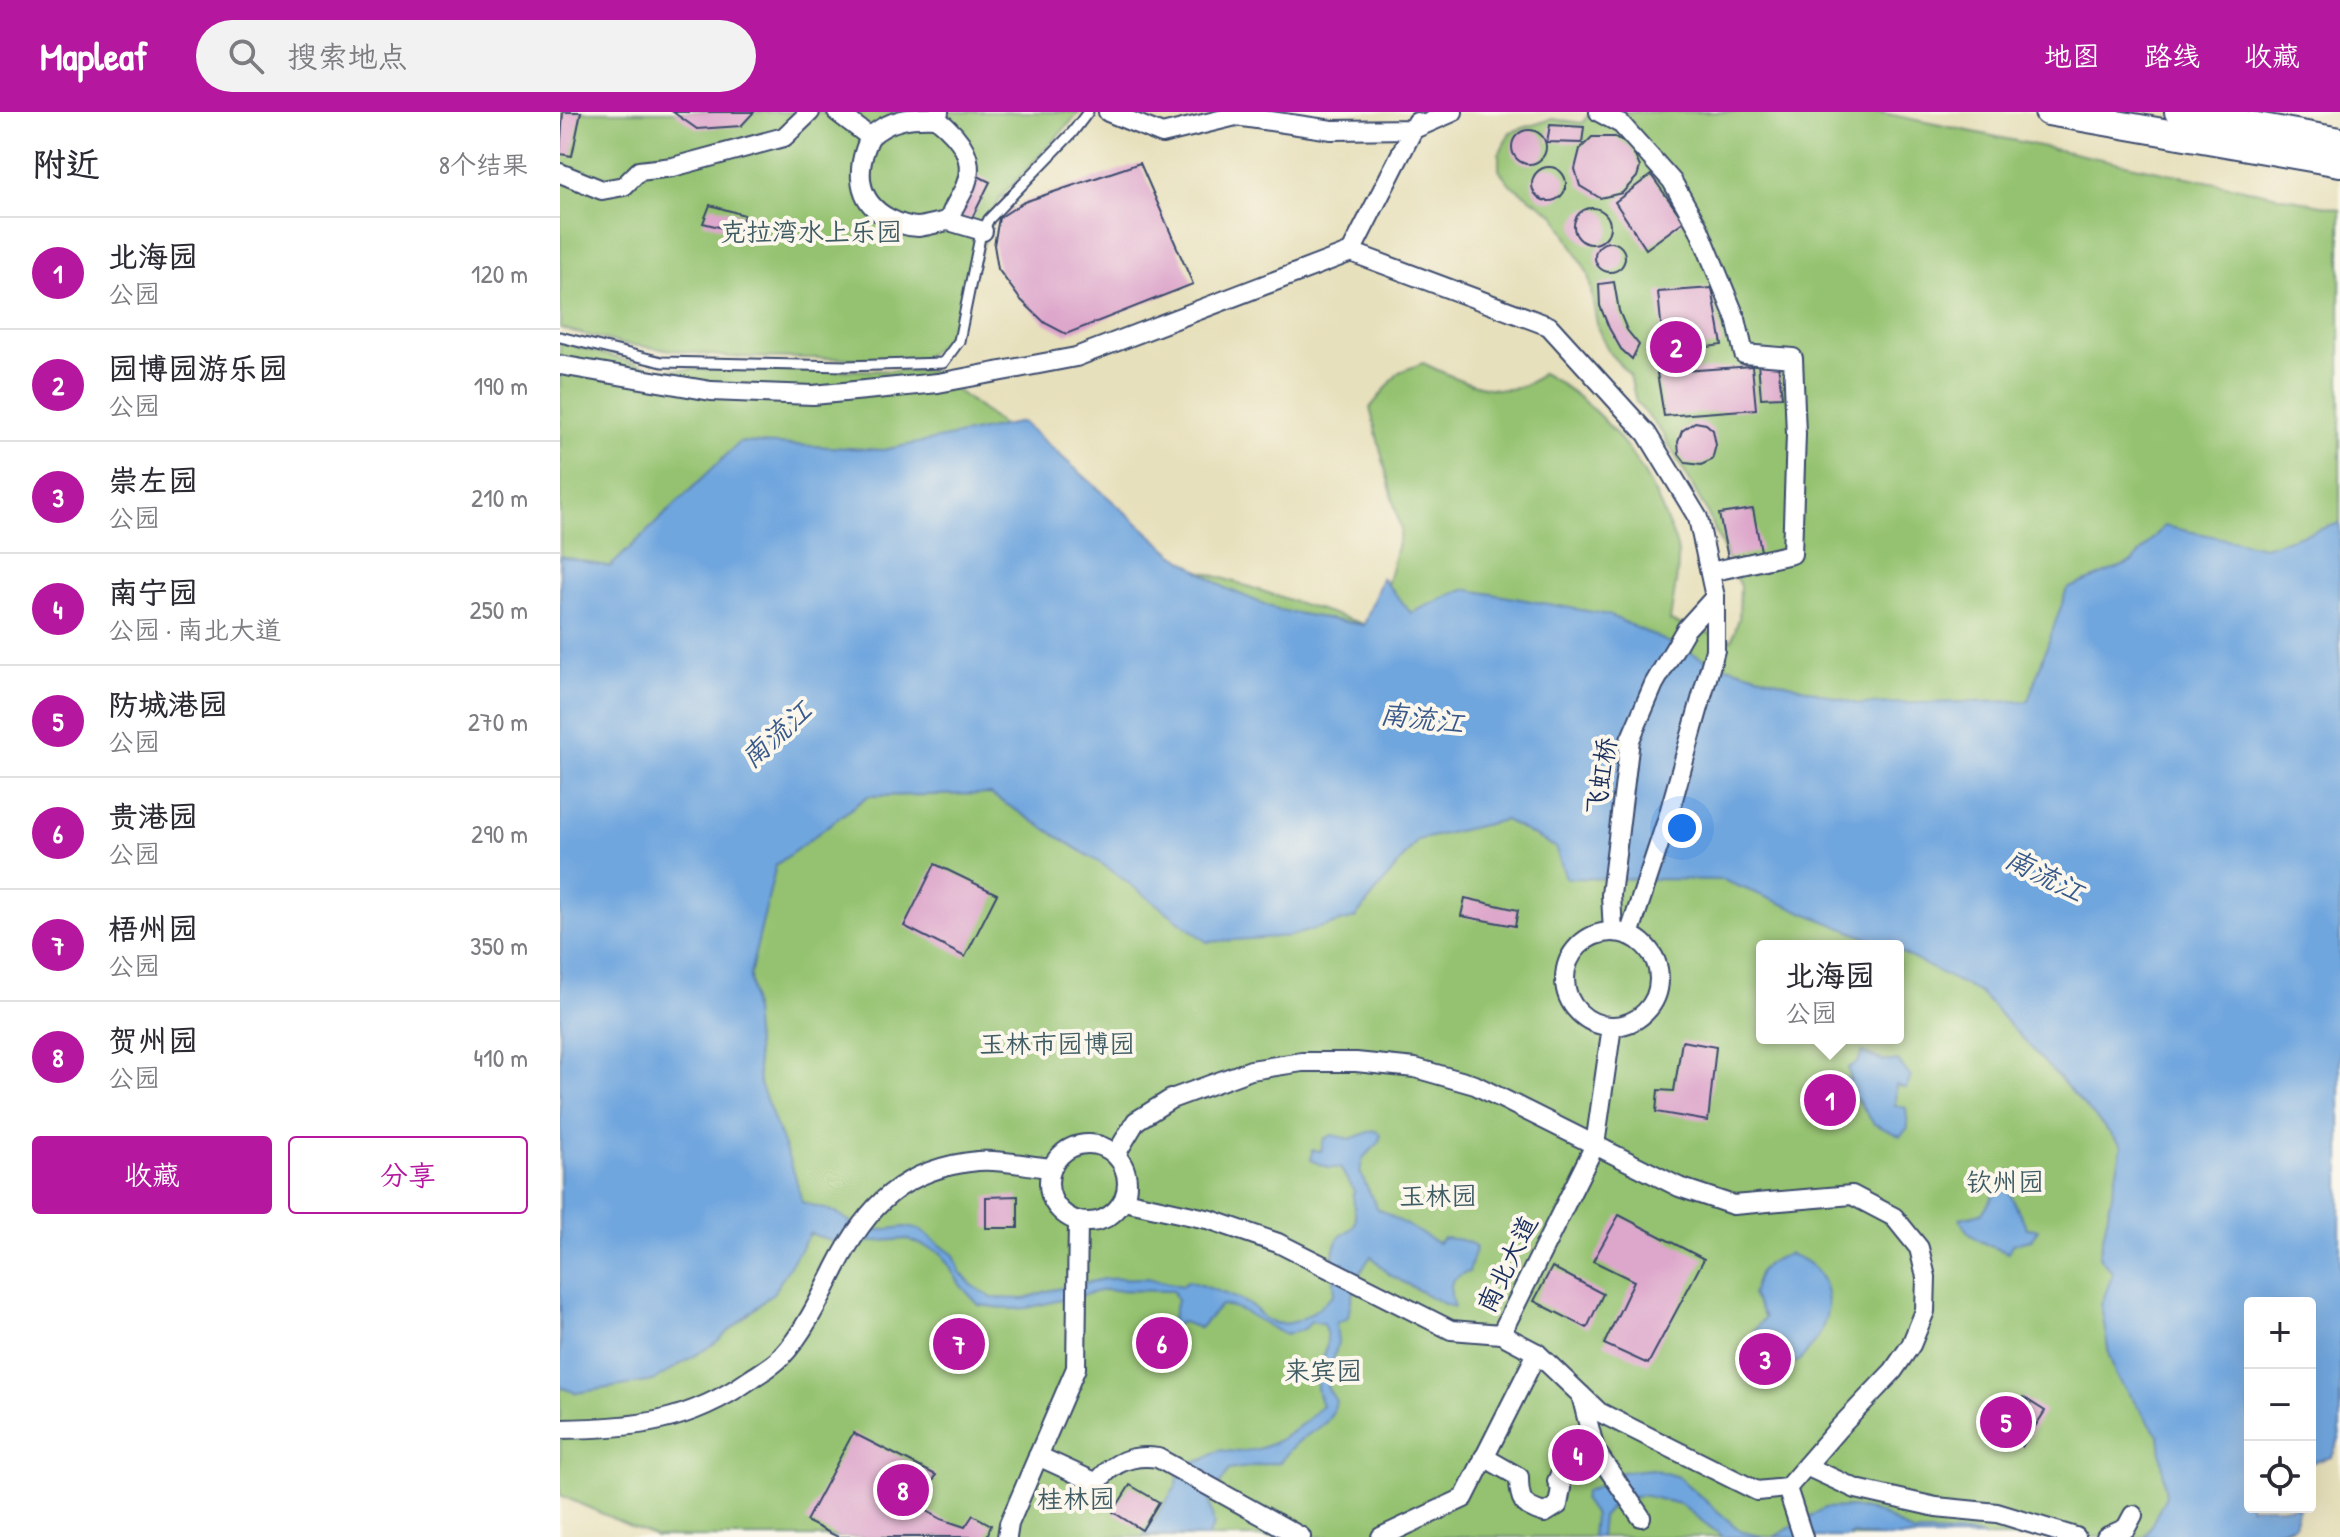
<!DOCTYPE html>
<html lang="zh">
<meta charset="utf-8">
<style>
:root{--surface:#fff;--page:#f2f2f3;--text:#2b2b33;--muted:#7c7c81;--line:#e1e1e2;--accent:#b5179e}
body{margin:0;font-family:"Patrick Hand","LXGW WenKai TC",sans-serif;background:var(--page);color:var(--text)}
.controls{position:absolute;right:24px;bottom:24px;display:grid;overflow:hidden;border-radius:8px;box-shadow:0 8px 32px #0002}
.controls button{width:72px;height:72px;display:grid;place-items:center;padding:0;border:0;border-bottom:2px solid var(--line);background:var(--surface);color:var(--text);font:40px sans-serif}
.you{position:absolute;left:1122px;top:716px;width:28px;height:28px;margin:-20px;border:6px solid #fff;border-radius:50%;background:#1a73e8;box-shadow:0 0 0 12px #1a73e833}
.badge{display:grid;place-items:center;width:52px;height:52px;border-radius:50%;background:var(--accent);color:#fff;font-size:26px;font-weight:700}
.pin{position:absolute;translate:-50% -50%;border:4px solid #fff;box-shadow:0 2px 8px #0006}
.popup{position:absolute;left:1196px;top:828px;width:148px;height:104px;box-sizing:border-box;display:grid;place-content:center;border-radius:8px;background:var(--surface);filter:drop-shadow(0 2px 6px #0005);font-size:26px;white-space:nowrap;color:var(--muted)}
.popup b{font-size:30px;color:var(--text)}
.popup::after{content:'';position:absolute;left:50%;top:100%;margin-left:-16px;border:16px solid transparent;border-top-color:var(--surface)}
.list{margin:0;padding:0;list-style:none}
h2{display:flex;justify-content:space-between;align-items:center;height:104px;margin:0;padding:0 32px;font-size:34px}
h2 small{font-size:26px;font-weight:400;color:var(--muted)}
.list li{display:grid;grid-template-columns:52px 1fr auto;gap:24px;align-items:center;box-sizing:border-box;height:112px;padding:0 32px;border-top:2px solid var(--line)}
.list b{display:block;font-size:30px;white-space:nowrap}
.list p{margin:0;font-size:26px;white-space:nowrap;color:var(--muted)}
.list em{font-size:26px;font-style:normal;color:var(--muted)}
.actions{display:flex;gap:16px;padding:24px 32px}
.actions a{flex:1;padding:18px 0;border:2px solid var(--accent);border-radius:8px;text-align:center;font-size:28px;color:var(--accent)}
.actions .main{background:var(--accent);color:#fff}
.icon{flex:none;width:44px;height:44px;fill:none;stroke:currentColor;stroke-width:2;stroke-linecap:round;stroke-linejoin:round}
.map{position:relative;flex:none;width:1780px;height:1425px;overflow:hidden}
header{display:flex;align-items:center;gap:48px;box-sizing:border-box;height:112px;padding:0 40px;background:var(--accent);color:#fff}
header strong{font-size:38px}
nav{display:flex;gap:44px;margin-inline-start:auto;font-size:28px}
.search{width:560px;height:72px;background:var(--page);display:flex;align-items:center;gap:20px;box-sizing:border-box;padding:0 28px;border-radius:44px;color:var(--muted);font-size:30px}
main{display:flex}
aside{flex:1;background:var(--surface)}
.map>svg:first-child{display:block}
.green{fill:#94c270;stroke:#587867;stroke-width:2;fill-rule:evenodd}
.water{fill:#70a6de;stroke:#466a9e;stroke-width:2}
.building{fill:#dda6cb}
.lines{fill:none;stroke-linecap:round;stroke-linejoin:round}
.lane-casing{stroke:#3a4a6c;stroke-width:13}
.street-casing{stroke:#3a4a6c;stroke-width:22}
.secondary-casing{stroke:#3a4a6c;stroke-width:30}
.lane{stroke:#fff;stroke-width:9}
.street{stroke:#fff;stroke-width:18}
.secondary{stroke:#fff;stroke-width:26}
.labels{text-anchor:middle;stroke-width:8;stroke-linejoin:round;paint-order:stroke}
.park-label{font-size:26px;fill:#3f5b63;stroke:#fbf7ec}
.street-label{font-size:26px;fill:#1b2f5e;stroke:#fbf7ec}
.water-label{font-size:28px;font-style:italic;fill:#39598b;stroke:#fbf7ec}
</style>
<header>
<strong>Mapleaf</strong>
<div class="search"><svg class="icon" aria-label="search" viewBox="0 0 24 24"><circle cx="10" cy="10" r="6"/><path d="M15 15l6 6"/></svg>搜索地点</div>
<nav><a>地图</a><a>路线</a><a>收藏</a></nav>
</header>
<main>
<aside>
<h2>附近<small>8个结果</small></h2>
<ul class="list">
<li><span class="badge">1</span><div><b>北海园</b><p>公园</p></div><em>120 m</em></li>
<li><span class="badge">2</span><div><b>园博园游乐园</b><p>公园</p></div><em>190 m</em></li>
<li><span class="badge">3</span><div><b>崇左园</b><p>公园</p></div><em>210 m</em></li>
<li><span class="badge">4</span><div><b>南宁园</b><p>公园 · 南北大道</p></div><em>250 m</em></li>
<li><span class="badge">5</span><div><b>防城港园</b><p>公园</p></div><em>270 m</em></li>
<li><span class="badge">6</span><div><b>贵港园</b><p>公园</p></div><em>290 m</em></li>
<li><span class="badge">7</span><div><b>梧州园</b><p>公园</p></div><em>350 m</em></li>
<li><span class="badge">8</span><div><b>贺州园</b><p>公园</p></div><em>410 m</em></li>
</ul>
<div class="actions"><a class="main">收藏</a><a>分享</a></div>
</aside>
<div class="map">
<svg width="1780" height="1425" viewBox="0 0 1780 1425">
<rect width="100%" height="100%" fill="#fbf7ec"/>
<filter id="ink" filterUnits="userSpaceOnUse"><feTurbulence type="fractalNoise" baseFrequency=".0125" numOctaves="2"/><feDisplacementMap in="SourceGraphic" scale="16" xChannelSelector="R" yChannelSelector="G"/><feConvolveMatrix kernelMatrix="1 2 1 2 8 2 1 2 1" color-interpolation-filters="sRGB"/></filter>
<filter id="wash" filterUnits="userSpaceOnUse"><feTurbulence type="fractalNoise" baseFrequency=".006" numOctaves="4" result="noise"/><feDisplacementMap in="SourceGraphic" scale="32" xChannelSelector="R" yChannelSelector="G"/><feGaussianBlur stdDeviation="1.8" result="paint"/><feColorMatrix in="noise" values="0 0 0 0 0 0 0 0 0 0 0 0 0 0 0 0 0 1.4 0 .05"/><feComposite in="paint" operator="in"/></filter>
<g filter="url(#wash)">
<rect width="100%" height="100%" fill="#e7e0bc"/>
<g class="green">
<path d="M0,0H520L440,86L402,191L396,198L392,216L380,233L361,247H340L169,245L62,232L0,216Z"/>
<path d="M1031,0H1318L1780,97V526L1642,1273L1690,1395H1739L1734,1413L1717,1420L1645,1425H95L0,1383V230L96,257L371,259L471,335L600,446L816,516L841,419L810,296L839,260L863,251C899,268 950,295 982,261C1040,292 1082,346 1106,407C1109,416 1115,426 1117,436C1121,455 1112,489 1110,509L1172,528L1179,506L1180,474L1146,398L1103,322L1076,290L1070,263L1050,242L1038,217L1028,162L995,103L951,73L939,58V42L950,20L992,7L1022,11ZM1202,834H1338V926H1202Z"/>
</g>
<g class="water">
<path d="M462,310L612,441L665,476L718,498L804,513L822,466L851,501L904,477L1049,503L1149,549L1298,592L1468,589L1507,477L1572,450L1604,414L1704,435L1780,411V1325L1772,1345L1750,1351V1191H1690V1395H1739L1734,1413C1696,1425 1627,1425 1585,1425L1606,1384L1599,1324L1556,1264L1549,1243L1541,1193L1553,1161L1539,1145L1562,1034L1420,881L1338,839V834H1327L1163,768L1006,766L995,735L945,708L858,728L795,806L730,824L647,830L551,758L430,682L308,684L216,753L190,863L199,969L235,1063L242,1090L277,1101L304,1120L345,1115L359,1117L394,1143L400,1160L412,1173L432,1186L464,1187L487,1179L544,1167L587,1166L622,1174L628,1169C647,1175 677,1185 693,1195C698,1199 702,1205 707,1208C732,1221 757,1198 774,1182C776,1165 769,1145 777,1129C781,1121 793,1119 795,1111C798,1103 791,1090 794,1079L780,1056H769L751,1048L752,1038L761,1039L764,1027L772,1023L790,1027L814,1018L821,1022L819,1031L803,1046L800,1060L817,1096L878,1131L883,1126C895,1127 908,1127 916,1136L909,1160C888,1165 888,1176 894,1195L884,1192L830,1163L811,1144C797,1163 791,1182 788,1206L776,1211L778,1230L767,1275L776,1289C771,1315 756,1315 738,1330C731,1336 726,1343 720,1350L669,1358L649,1389L654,1413L648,1425L584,1423L617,1373L618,1363L627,1352L643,1348L660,1338C701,1347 736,1321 762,1293C759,1286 756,1276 757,1268C759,1248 775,1233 762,1211L751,1209L746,1216L726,1223C703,1214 686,1195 661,1193L640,1216L622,1210L615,1214L612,1209L617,1188L613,1179L544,1178L467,1196L451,1197L419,1193L401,1174L381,1141L348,1127L307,1130L293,1138L250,1121L214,1180L155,1231L93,1269L16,1281L0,1275V444L50,455L180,330L323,338Z"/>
<path d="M1302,940L1324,949H1338L1351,965L1346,976L1336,973L1335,993L1346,996L1348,1016L1340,1024L1314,1012L1299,990L1281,974L1283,965L1291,969L1288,956L1298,950Z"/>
<path d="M1450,1059L1452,1075L1449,1080L1467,1116L1478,1117L1471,1128L1452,1132L1449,1141C1428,1133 1407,1128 1400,1106L1422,1101Z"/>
<path d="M1229,1142C1274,1156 1277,1199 1252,1234C1248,1239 1241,1249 1234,1251C1221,1256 1204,1245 1191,1241L1188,1226L1205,1205L1192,1183C1200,1155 1202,1151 1229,1142Z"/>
<path d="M1092,1357L1118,1365L1182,1420L1206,1425H1163L1120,1392L1082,1383L1055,1391L1042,1405L1040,1425H1032L1034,1403L1023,1387L1025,1379L1042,1374L1062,1360Z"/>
<path d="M1291,1395L1319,1401L1353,1421L1411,1422L1425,1425H1317L1292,1422L1288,1425H1214L1265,1396Z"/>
</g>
<g id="blocks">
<g class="building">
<path d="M3,0H21L12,44L0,42Z"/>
<path d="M113,0H194L181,14L137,17Z"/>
<path d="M990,13L1024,15L1022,31L987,30Z"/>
<circle cx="969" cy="35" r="17"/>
<path d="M1032,25H1055L1071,35L1080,55L1077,65L1062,81L1040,86L1020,74L1015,57L1020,37Z"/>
<path d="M580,51L633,172L506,222L485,211L460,187L438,157L434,133L439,106L464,90Z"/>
<circle cx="989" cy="72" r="17"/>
<path d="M416,63L430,70L410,110L393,101Z"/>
<path d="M1091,63L1124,109L1086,137L1055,90Z"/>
<path d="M150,93L184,103L179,120L143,111Z"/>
<circle cx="1032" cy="114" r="18"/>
<circle cx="1050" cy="145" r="15"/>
<path d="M1054,170L1059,199L1067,218L1079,233L1072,247L1061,237L1049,216L1040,194L1039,172Z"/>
<path d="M1152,176L1162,233L1104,241L1098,180Z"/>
<path d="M1198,250L1218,251L1222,285L1201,286Z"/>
<path d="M1192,254L1196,297L1104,304L1097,261Z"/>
<path d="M1135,310L1146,312L1153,318L1156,333L1152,348L1141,353L1126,351L1119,342L1118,330L1122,319Z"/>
<path d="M1193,397L1201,439L1168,446L1159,402Z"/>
<path d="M375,752L437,782L405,845L344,814Z"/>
<path d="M905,786L958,798L955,814L901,804Z"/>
<path d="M1122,929L1156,935L1148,1009L1096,1000L1098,978L1114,979Z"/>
<path d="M458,1084V1116H426V1085Z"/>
<path d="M1059,1103L1144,1147L1088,1252L1044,1232L1074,1169L1033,1149Z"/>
<path d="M992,1155L1043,1182L1027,1216L974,1189Z"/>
<path d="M1463,1285L1485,1299L1462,1335L1438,1320Z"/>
<path d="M293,1321L376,1363L361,1396L381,1407L405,1415L413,1403L431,1413L427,1425H278L246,1409Z"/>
<path d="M570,1373L599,1390L582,1418L553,1400Z"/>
</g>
</g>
</g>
<g filter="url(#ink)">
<use href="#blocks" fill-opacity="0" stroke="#3a4a6c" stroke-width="2"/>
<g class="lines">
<g class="lane-casing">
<path id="lane" d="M0,225L102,250L286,254L383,251L399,229L420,125L429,107L512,21L528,0"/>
</g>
<g class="street-casing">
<g id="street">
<path d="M277,0L310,25C329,7 351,5 376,6L379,0"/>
<path d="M548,0L602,22L676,4L772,18L854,17L893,0"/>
<path d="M1039,0L1061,12L1112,69L1139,117L1176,207L1184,242L1233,246L1236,322L1232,442L1150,460"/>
<path d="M376,6C400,25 419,48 403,79C398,89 391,98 389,109L423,119"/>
<path d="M310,25C296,56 295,88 328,106C338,111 347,115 358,115C368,114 379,110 389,109"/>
<path d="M0,61L42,78L64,74L79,59L113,55L224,25L250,0"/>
<path d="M791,140L857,10"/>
<path d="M0,253L151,279L253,283L378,271L516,245L791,140L989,214L1087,322L1138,406L1155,485V538L1108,705L1069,823"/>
<path d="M1053,820L1051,783L1070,628L1094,572L1126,517L1155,485"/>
<circle cx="1052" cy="867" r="47"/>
<circle cx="528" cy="1071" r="39"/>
<path d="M556,1042L576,1009L611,987L691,958L742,950H796L855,956L915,973L1119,1075L1173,1093L1292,1083L1334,1105L1359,1136L1366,1165L1365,1199L1351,1233L1333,1259L1277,1318L1227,1376L1197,1379L1039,1300L977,1241"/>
<path d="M564,1089L651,1108L718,1131L891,1218L941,1222"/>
<path d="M1021,1283L1035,1338"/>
<path d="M0,1317C75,1316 128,1311 191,1267C201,1260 213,1254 221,1245C242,1224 262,1183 275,1157C307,1093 344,1056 418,1049C441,1047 468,1054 491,1056"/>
<path d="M478,1344L537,1371C552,1350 573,1342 598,1346L741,1425"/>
<path d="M924,1345L959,1365C959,1388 962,1395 985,1401L998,1393L1001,1376L997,1369L1002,1358L1035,1338L1081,1405"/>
<path d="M1246,1354L1296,1377L1376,1395L1437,1401L1516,1425"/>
<path d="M1227,1376L1243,1425"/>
<path d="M447,1425L449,1412L516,1256L518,1109"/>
<path d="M821,1425L904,1386L977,1241L941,1222L1035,1033L1052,914"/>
<path d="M1546,1425L1566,1416L1573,1403"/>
</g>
</g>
<g class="secondary-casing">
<g id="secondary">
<path d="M1488,0L1780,51"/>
<path d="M1618,0L1780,29"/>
</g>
</g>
<use href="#lane" class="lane"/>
<use href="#street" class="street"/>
<use href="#secondary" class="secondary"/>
</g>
</g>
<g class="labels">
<g class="park-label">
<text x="251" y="129">克拉湾水上乐园</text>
<text x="497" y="941">玉林市园博园</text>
<text x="1445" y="1079">钦州园</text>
<text x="878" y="1093">玉林园</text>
<text x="763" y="1268">来宾园</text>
<text x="516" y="1396">桂林园</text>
</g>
<g class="street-label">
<text transform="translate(1041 664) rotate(-81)" y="9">飞虹桥</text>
<text transform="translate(947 1152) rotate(-64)" y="9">南北大道</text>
</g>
<g class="water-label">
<text transform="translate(862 606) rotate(7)" y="10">南流江</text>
<text transform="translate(216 622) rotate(-42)" y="10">南流江</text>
<text transform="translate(1485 763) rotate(27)" y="10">南流江</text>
</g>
</g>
</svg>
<div class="controls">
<button>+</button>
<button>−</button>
<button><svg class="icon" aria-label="locate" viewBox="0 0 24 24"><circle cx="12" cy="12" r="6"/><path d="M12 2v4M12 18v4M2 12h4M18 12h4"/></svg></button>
</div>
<div class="you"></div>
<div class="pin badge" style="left:1270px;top:988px">1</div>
<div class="popup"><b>北海园</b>公园</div>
<div class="pin badge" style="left:1116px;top:235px">2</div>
<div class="pin badge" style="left:1205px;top:1247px">3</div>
<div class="pin badge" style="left:1018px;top:1343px">4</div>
<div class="pin badge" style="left:1446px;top:1310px">5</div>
<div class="pin badge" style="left:602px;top:1231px">6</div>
<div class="pin badge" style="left:399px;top:1232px">7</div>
<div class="pin badge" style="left:343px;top:1378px">8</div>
</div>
</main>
